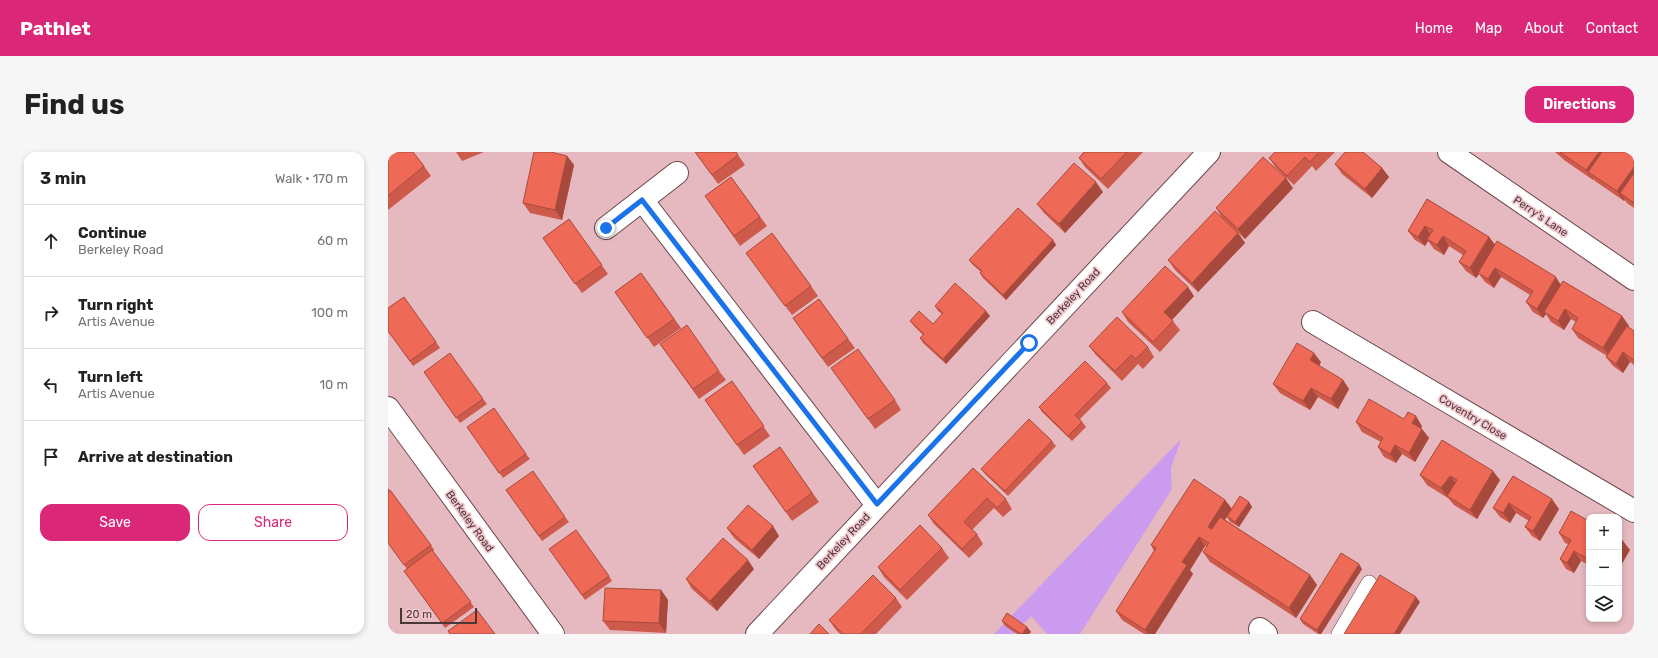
<!DOCTYPE html>
<meta charset="utf-8">
<style>
:root{--surface:#fff;--page:#f6f6f6;--text:#222;--muted:#767676;--line:#e0e0e0;--accent:#db2777}
body{margin:0;font-family:Rubik,sans-serif;background:var(--page);color:var(--text)}
.controls{position:absolute;right:12px;bottom:12px;display:grid;overflow:hidden;border-radius:8px;box-shadow:0 2px 6px #0003}
.controls button{width:36px;height:36px;display:grid;place-items:center;padding:0;border:0;border-bottom:1px solid var(--line);background:var(--surface);color:var(--text);font:20px sans-serif}
.scale{position:absolute;left:12px;bottom:10px;width:77px;box-sizing:border-box;padding-left:4px;border:2px solid #49383a;border-top:0;font-size:11px;line-height:14px;white-space:nowrap;color:#49383a;-webkit-text-stroke:3px #f2c6cc;paint-order:stroke}
.stop{position:absolute;width:12px;height:12px;margin:-9px;border:3px solid #1a73e8;border-radius:50%;background:#fff}
.stop.end{background:#1a73e8;border-color:#fff;box-shadow:0 1px 4px #0008}
.list{margin:0;padding:0;list-style:none}
h2{display:flex;justify-content:space-between;align-items:center;height:52px;margin:0;padding:0 16px;font-size:17px}
h2 small{font-size:13px;font-weight:400;color:var(--muted)}
.list li{display:grid;grid-template-columns:26px 1fr auto;gap:12px;align-items:center;box-sizing:border-box;height:72px;padding:0 16px;border-top:1px solid var(--line)}
.list b{display:block;font-size:15px;white-space:nowrap}
.list p{margin:0;font-size:13px;white-space:nowrap;color:var(--muted)}
.list em{font-size:13px;font-style:normal;color:var(--muted)}
.actions{display:flex;gap:8px;padding:12px 16px}
.actions a{flex:1;padding:9px 0;border:1px solid var(--accent);border-radius:12px;text-align:center;font-size:14px;color:var(--accent)}
.actions .main{background:var(--accent);color:#fff}
.icon{flex:none;width:22px;height:22px;fill:none;stroke:currentColor;stroke-width:2;stroke-linecap:round;stroke-linejoin:round}
.map{position:relative;flex:none;width:1246px;height:482px;overflow:hidden;border-radius:12px}
header{display:flex;align-items:center;gap:24px;box-sizing:border-box;height:56px;padding:0 20px;background:var(--accent);color:#fff}
header strong{font-size:19px}
nav{display:flex;gap:22px;margin-inline-start:auto;font-size:14px}
.intro{display:flex;align-items:center;justify-content:space-between;box-sizing:border-box;height:96px;padding:0 24px}
h1{margin:0;font-size:28px}
.button{padding:10px 18px;border-radius:12px;background:var(--accent);color:#fff;font-size:14px;font-weight:700}
main{display:flex;gap:24px;padding:0 24px}
aside{flex:1;background:var(--surface);border-radius:12px;box-shadow:0 2px 6px #0003}
.map>svg:first-child{display:block}
.green{fill:#ca9bee}
.lines{fill:none;stroke-linecap:round;stroke-linejoin:round}
.service-casing{stroke:#6b474c;stroke-width:16}
.minor-casing{stroke:#6b474c;stroke-width:24}
.service{stroke:#fff;stroke-width:15}
.minor{stroke:#fff;stroke-width:22}
.wall{fill:#ce5a4b}
.shaded-wall{fill:#a74a3d}
.building{fill:#ef6957;stroke:#a74a3d}
.route{stroke:#1a73e8;stroke-width:5}
.labels{text-anchor:middle;stroke-width:3.5;stroke-linejoin:round;paint-order:stroke}
.street-label{font-size:11px;fill:#49383a;stroke:#f2c6cc}
</style>
<header>
<strong>Pathlet</strong>
<nav><a>Home</a><a>Map</a><a>About</a><a>Contact</a></nav>
</header>
<div class="intro"><h1>Find us</h1><a class="button">Directions</a></div>
<main>
<aside>
<h2>3 min<small>Walk · 170 m</small></h2>
<ul class="list">
<li><svg class="icon" aria-label="ahead" viewBox="0 0 24 24"><path d="M12 20V5M6 11l6-6 6 6"/></svg><div><b>Continue</b><p>Berkeley Road</p></div><em>60 m</em></li>
<li><svg class="icon" aria-label="right" viewBox="0 0 24 24"><path d="M7 20v-9h11M14 6l5 5-5 5"/></svg><div><b>Turn right</b><p>Artis Avenue</p></div><em>100 m</em></li>
<li><svg class="icon" aria-label="left" viewBox="0 0 24 24"><path d="M17 20v-9H6M10 6l-5 5 5 5"/></svg><div><b>Turn left</b><p>Artis Avenue</p></div><em>10 m</em></li>
<li><svg class="icon" aria-label="arrive" viewBox="0 0 24 24"><path d="M6 21V4h12l-3 4 3 4H6"/></svg><div><b>Arrive at destination</b></div></li>
</ul>
<div class="actions"><a class="main">Save</a><a>Share</a></div>
</aside>
<div class="map">
<svg width="1246" height="482" viewBox="0 0 1246 482">
<rect width="100%" height="100%" fill="#e5b9bf"/>
<path class="green" d="M793,287L783,316L784,337L692,482H659L643,464L626,482H606Z"/>
<g class="lines">
<g class="service-casing">
<path id="service" d="M951,482L981,431"/>
</g>
<g class="minor-casing">
<g id="minor">
<path d="M1061,0L1246,127"/>
<path d="M254,48L489,353"/>
<path d="M218,76L289,21"/>
<path d="M925,170L1246,359"/>
<path d="M0,256L165,482"/>
<path d="M872,477L878,482"/>
<path d="M369,482L821,0"/>
</g>
</g>
<use href="#service" class="service"/>
<use href="#minor" class="minor"/>
</g>
<g class="wall">
<path d="M68,0H96L74,9Z"/>
<path d="M307,0H348L357,13L330,32Z"/>
<path d="M696,0H755L720,37L697,15L691,6Z"/>
<path d="M887,0H947L928,19L924,14L906,33L888,16L881,6Z"/>
<path d="M1167,0H1243L1246,2V56L1239,51L1237,48L1236,49L1207,29L1205,27V28L1176,8L1174,6Z"/>
<path d="M0,1L36,14L43,24L0,58Z"/>
<path d="M179,4L186,13L174,68L142,61L135,51Z"/>
<path d="M947,12L994,16L1001,25L984,46L954,22Z"/>
<path d="M343,25L379,74L352,94L317,44Z"/>
<path d="M905,36L857,87L834,66L828,56Z"/>
<path d="M715,40L677,81L656,61L649,52Z"/>
<path d="M1039,47L1101,85L1107,93L1173,132L1234,164L1241,174L1240,175L1246,179V213L1242,210L1235,221L1225,214L1218,205L1219,204L1190,186L1184,177L1188,170L1183,167L1176,178L1163,170L1158,162L1155,166L1145,160L1138,150L1142,143L1113,125L1106,136L1097,130L1091,122L1088,126L1078,119L1071,110L1075,103L1061,94L1056,103L1046,97L1040,89L1037,94L1027,88L1020,79Z"/>
<path d="M181,67L220,122L194,141L155,86Z"/>
<path d="M850,81L857,91L810,140L787,118L780,108Z"/>
<path d="M665,88L668,93L618,148L595,126L592,121L593,120L585,113L581,108Z"/>
<path d="M358,101L423,134L430,144L404,163Z"/>
<path d="M253,121L293,176L266,195L227,140Z"/>
<path d="M806,144L784,168L792,178L772,200L740,170L734,160Z"/>
<path d="M431,147L467,196L440,215L405,166Z"/>
<path d="M547,154L602,164L558,212L535,191L532,186L535,183L526,174L522,169L545,172L554,162L550,159Z"/>
<path d="M0,179L48,190L52,196L25,214Z"/>
<path d="M272,192L331,219L338,228L311,247Z"/>
<path d="M701,194L760,195L766,205L755,217L750,212L734,229L708,203Z"/>
<path d="M933,210L931,214L955,228L961,237L950,257L930,245L922,258L892,241L885,232Z"/>
<path d="M443,216L507,248L513,258L487,277Z"/>
<path d="M36,220L95,247L99,252L72,271Z"/>
<path d="M344,229L382,284L356,303L317,248Z"/>
<path d="M719,231L723,236L692,267L698,275L684,289L654,260L651,255Z"/>
<path d="M968,270L1034,274L1033,276L1041,286L1027,310L1014,302L1008,311L996,305L990,295L993,290L974,280Z"/>
<path d="M79,275L138,302L142,307L115,326Z"/>
<path d="M1054,288L1112,328L1089,367L1066,353L1060,346L1039,333L1032,323Z"/>
<path d="M664,289L668,294L620,344L597,322L593,317Z"/>
<path d="M392,295L431,350L404,369L365,314Z"/>
<path d="M585,316L618,347L624,357L615,365L606,356L584,378L589,382L595,392L581,406L546,372L540,363Z"/>
<path d="M1125,324L1171,357L1152,389L1144,384L1137,375L1141,369L1128,361L1122,371L1112,365L1105,356Z"/>
<path d="M0,336L43,393L46,398L45,399L86,455L57,476L16,419L19,417L0,391Z"/>
<path d="M118,338L177,365L181,370L154,389Z"/>
<path d="M837,348L844,357L861,350L864,355L851,375L842,370L839,365L837,368L922,423L929,433L908,466L822,410L815,400L819,395L817,394L802,418L805,422L767,482H756L734,468L728,459L766,399L763,393Z"/>
<path d="M1201,369V413L1193,409L1186,421L1178,417L1172,407L1180,392L1177,391L1171,381Z"/>
<path d="M339,376L391,384L371,407L346,386Z"/>
<path d="M554,396L561,406L519,448L496,425L490,415Z"/>
<path d="M161,397L221,424L224,429L197,448Z"/>
<path d="M366,417L329,459L304,437L298,427Z"/>
<path d="M974,417L933,482H930L915,472L912,467Z"/>
<path d="M273,438L280,448L278,481L222,478L215,469Z"/>
<path d="M508,446L514,455L488,482H452L448,478L441,468Z"/>
<path d="M614,469L639,475L643,480L641,482H629L617,474Z"/>
</g>
<g class="shaded-wall">
<path d="M1211,0H1224L1200,20L1205,27V28L1198,18Z"/>
<path d="M179,4L186,13L174,68L167,58Z"/>
<path d="M1246,15V34L1232,41L1237,48L1236,49L1229,39Z"/>
<path d="M994,16L1001,25L984,46L977,37Z"/>
<path d="M898,26L905,36L857,87L850,77Z"/>
<path d="M708,30L715,40L677,81L671,72Z"/>
<path d="M1037,74L1043,83L1039,87L1040,89L1037,94L1030,85Z"/>
<path d="M850,81L857,91L810,140L804,131Z"/>
<path d="M1055,84L1061,94L1056,103L1049,93Z"/>
<path d="M1101,85L1108,94L1090,121L1091,122L1088,126L1082,116Z"/>
<path d="M665,88L668,93L618,148L615,143Z"/>
<path d="M1107,116L1113,125L1106,136L1100,127Z"/>
<path d="M1168,125L1174,135L1156,160L1158,162L1155,166L1149,157Z"/>
<path d="M800,135L806,144L783,169L776,160Z"/>
<path d="M1177,157L1183,167L1176,178L1170,169Z"/>
<path d="M598,159L602,164L558,212L555,207Z"/>
<path d="M1234,164L1241,174L1222,205L1215,196Z"/>
<path d="M1235,200L1242,210L1235,221L1228,212Z"/>
<path d="M926,201L933,210L929,218L922,208Z"/>
<path d="M955,228L961,237L950,257L943,247Z"/>
<path d="M923,236L930,245L922,258L915,249Z"/>
<path d="M1028,264L1034,274L1031,280L1024,271Z"/>
<path d="M1034,277L1041,286L1027,310L1021,301Z"/>
<path d="M1007,293L1014,302L1008,311L1002,302Z"/>
<path d="M1105,319L1112,328L1089,367L1082,358Z"/>
<path d="M1062,324L1069,333L1059,344L1060,346L1053,336Z"/>
<path d="M1164,347L1171,357L1152,389L1145,379Z"/>
<path d="M837,348L844,357L826,384L820,375Z"/>
<path d="M861,350L864,355L851,375L847,370Z"/>
<path d="M1121,351L1128,361L1122,371L1115,361Z"/>
<path d="M385,374L391,384L371,407L364,398Z"/>
<path d="M811,385L817,394L802,418L805,422L767,482H760L757,478L794,410Z"/>
<path d="M1235,389L1242,398L1231,417V396Z"/>
<path d="M1186,399L1193,409L1186,421L1179,411Z"/>
<path d="M1201,401V410L1198,406Z"/>
<path d="M360,408L366,417L329,459L322,449Z"/>
<path d="M971,412L974,417L933,482H931L929,478Z"/>
<path d="M922,423L929,433L908,466L901,456Z"/>
<path d="M273,438L280,448L278,481L271,471Z"/>
<path d="M1028,445L1032,450L1012,482H1006Z"/>
<path d="M639,475L643,480L641,482H634Z"/>
</g>
<g class="building">
<path d="M1,0H25L36,14L0,44V1Z"/>
<path d="M146,0H163L179,4L167,58L135,51Z"/>
<path d="M307,0H348L350,3L324,23Z"/>
<path d="M696,0H739L713,27L691,6Z"/>
<path d="M887,0H931L922,10L917,5L899,24L881,6Z"/>
<path d="M957,0H975L994,16L977,37L947,12Z"/>
<path d="M1172,0H1211L1198,18Z"/>
<path d="M1214,0H1243L1246,2V15L1229,39L1200,20Z"/>
<path d="M875,5L898,26L850,77L828,56Z"/>
<path d="M686,11L708,30L671,72L649,52Z"/>
<path d="M1246,21V51L1232,41Z"/>
<path d="M343,25L372,65L346,84L317,44Z"/>
<path d="M1039,47L1101,85L1082,116L1071,110L1078,99L1055,84L1049,93L1039,87L1045,78L1037,74L1030,85L1020,79Z"/>
<path d="M630,56L665,88L615,143L592,121L594,119L581,108Z"/>
<path d="M827,59L850,81L804,131L780,108Z"/>
<path d="M181,67L214,113L187,132L155,86Z"/>
<path d="M384,81L423,134L397,154L358,101Z"/>
<path d="M1109,89L1168,125L1149,157L1138,150L1145,139L1107,116L1100,127L1090,121Z"/>
<path d="M777,114L800,135L776,160L785,169L765,190L734,160Z"/>
<path d="M253,121L286,167L259,186L227,140Z"/>
<path d="M1175,129L1234,164L1215,196L1184,177L1190,166L1177,157L1170,169L1156,160Z"/>
<path d="M567,131L598,159L555,207L532,186L536,182L522,169L531,159L545,172L555,161L547,154Z"/>
<path d="M16,145L48,190L22,209L0,179V156Z"/>
<path d="M431,147L460,187L434,206L405,166Z"/>
<path d="M729,165L760,195L748,207L743,203L727,219L701,194Z"/>
<path d="M299,173L331,219L305,237L272,192Z"/>
<path d="M1239,174L1246,179V208L1235,200L1228,212L1218,205Z"/>
<path d="M909,191L926,201L922,208L955,228L943,247L923,236L915,249L885,232Z"/>
<path d="M470,197L507,248L480,267L443,216Z"/>
<path d="M62,201L95,247L68,266L36,220Z"/>
<path d="M697,209L719,231L687,263L694,270L680,284L651,255Z"/>
<path d="M344,229L376,274L349,293L317,248Z"/>
<path d="M981,247L1016,267L1020,260L1028,264L1024,271L1034,277L1021,301L1007,293L1002,302L990,295L995,286L968,270Z"/>
<path d="M106,256L138,302L111,321L79,275Z"/>
<path d="M641,267L664,289L617,339L593,317Z"/>
<path d="M1054,288L1105,319L1082,358L1059,344L1069,328L1062,324L1053,336L1032,323Z"/>
<path d="M392,295L424,341L398,360L365,314Z"/>
<path d="M585,316L618,347L609,356L599,346L576,370L589,382L574,397L540,363Z"/>
<path d="M145,319L177,365L151,384L118,338Z"/>
<path d="M1125,324L1164,347L1145,379L1137,375L1143,365L1121,351L1115,361L1105,356Z"/>
<path d="M806,327L837,348L820,375L824,377L832,365L922,423L901,456L815,400L821,391L811,385L794,410L799,413L757,478L728,459L768,396L763,393Z"/>
<path d="M2,338L43,393L16,413L0,391V340Z"/>
<path d="M852,344L861,350L847,370L839,364Z"/>
<path d="M360,353L385,374L364,398L339,376Z"/>
<path d="M1183,359L1201,369V401L1198,406L1186,399L1179,411L1172,407L1183,388L1171,381Z"/>
<path d="M532,373L554,396L512,438L490,415Z"/>
<path d="M188,378L221,424L194,443L161,397Z"/>
<path d="M335,386L360,408L322,449L298,427Z"/>
<path d="M1231,386L1235,389L1231,396Z"/>
<path d="M44,398L83,450L54,471L16,419Z"/>
<path d="M953,401L971,412L929,478L912,467Z"/>
<path d="M485,423L508,446L473,482H455L441,468Z"/>
<path d="M992,423L1028,445L1006,482H956Z"/>
<path d="M217,436L273,438L271,471L215,469Z"/>
<path d="M89,458L107,482H62L60,479Z"/>
<path d="M619,461L639,475L634,482H633L614,469Z"/>
<path d="M431,472L441,482H422Z"/>
</g>
<g class="lines">
<path class="route" d="M218,76L254,48L489,352L641,191"/>
</g>
<g class="labels">
<g class="street-label">
<text transform="translate(1153 64) rotate(34)" y="4">Perry's Lane</text>
<text transform="translate(685 144) rotate(-47)" y="4">Berkeley Road</text>
<text transform="translate(1085 265) rotate(31)" y="4">Coventry Close</text>
<text transform="translate(82 369) rotate(54)" y="4">Berkeley Road</text>
<text transform="translate(455 389) rotate(-47)" y="4">Berkeley Road</text>
</g>
</g>
</svg>
<div class="controls">
<button>+</button>
<button>−</button>
<button><svg class="icon" aria-label="layers" viewBox="0 0 24 24"><path d="M12 4l9 5-9 5-9-5zM3 14l9 5 9-5"/></svg></button>
</div>
<div class="scale">20 m</div>
<div class="stop" style="left:641px;top:191px"></div>
<div class="stop end" style="left:218px;top:76px"></div>
</div>
</main>
